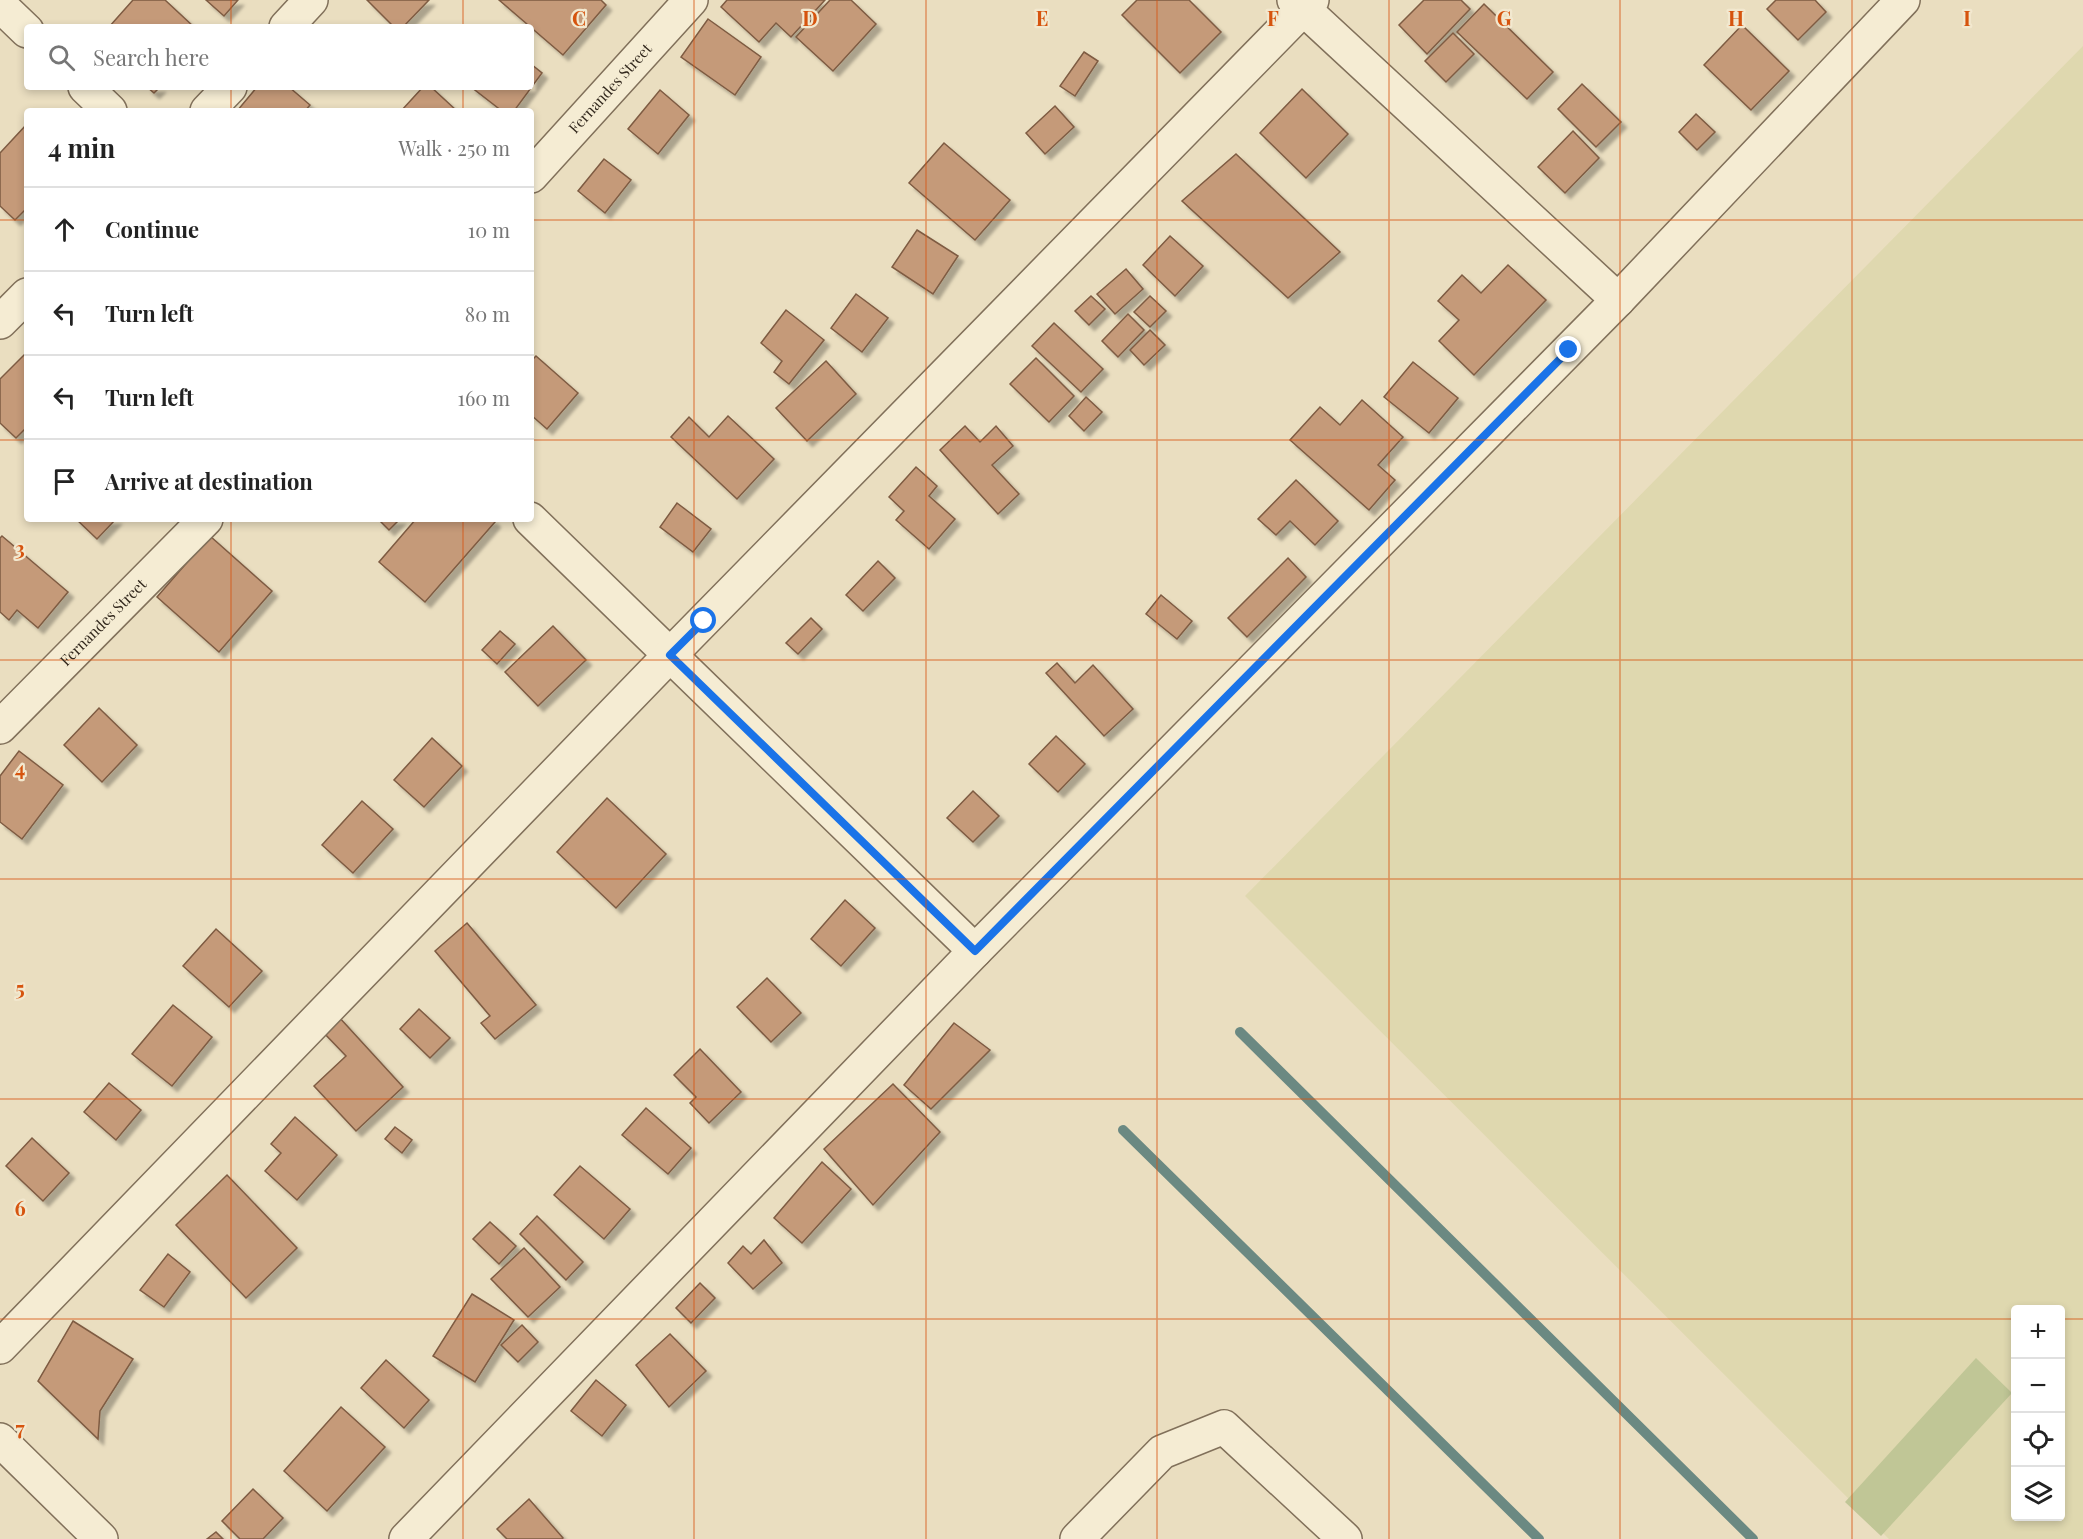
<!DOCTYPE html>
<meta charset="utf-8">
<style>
:root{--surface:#fff;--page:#f6f6f6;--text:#222;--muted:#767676;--line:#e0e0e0}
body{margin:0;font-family:"Playfair Display",serif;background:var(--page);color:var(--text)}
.controls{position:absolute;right:18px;bottom:18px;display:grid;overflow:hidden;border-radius:6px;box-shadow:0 3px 9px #0003}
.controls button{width:54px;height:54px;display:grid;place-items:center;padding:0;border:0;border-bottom:2px solid var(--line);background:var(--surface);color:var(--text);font:30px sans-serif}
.stop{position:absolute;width:18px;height:18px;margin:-14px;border:4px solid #1a73e8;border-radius:50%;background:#fff}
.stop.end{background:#1a73e8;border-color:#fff;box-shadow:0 2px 6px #0008}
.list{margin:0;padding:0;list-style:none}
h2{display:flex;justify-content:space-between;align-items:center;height:78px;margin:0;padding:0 24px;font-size:26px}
h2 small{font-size:20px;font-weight:400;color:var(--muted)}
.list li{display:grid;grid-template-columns:39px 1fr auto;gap:18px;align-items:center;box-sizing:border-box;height:84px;padding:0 24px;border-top:2px solid var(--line)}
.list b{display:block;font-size:22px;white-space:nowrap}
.list em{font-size:20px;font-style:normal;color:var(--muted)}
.icon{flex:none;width:33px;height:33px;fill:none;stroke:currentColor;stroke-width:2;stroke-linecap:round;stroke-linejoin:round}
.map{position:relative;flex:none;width:2083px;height:1539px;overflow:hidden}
.search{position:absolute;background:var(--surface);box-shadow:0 3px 9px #0003;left:24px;top:24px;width:510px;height:66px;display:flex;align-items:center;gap:15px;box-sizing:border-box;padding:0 21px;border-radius:6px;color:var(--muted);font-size:22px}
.panel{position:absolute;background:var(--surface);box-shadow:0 3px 9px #0003;left:24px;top:108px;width:510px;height:414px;border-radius:6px}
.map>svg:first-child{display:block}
.farmland{fill:#dfd8af;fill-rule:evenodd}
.green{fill:#c0c696}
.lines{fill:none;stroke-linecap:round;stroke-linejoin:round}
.stream{stroke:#6b8982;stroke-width:10}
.building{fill:#c59a79;stroke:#7e5b42;stroke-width:1.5;filter:url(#shadow)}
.minor-casing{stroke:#81705a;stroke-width:36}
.minor{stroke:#f5ecd3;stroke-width:33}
.route{stroke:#1a73e8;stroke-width:8}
.grid{fill:none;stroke:#d6540e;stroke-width:1.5;stroke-opacity:0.55}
.labels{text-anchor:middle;stroke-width:4.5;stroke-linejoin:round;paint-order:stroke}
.street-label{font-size:15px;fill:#32281d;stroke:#f2e8cf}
.grid-label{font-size:20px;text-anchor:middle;font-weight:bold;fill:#d6540e;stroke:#f2e8cf;stroke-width:4.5;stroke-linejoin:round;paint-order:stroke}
</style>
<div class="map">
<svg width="2083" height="1539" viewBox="0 0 2083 1539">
<defs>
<filter id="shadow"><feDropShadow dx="5.5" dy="5.5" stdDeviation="1.5" flood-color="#0004"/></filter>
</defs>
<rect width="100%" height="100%" fill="#eadec0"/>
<path class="farmland" d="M2083,46V1539H1889L1245,896ZM2016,1310H2060V1516H2016Z"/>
<path class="green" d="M1976,1358L2012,1393L1881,1536L1845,1502Z"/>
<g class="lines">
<g class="stream">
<path d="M1240,1032L1753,1539"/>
<path d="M1123,1130L1539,1539"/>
</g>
</g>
<g class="building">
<path d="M133,0H165L194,27H109Z"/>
<path d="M206,0H238L224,16Z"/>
<path d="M367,0H429L403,27H394Z"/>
<path d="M499,0H601L606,5L563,55Z"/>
<path d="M727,0H825L791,37L776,23L759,42L721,7Z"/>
<path d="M830,0H851L876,24L833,71L796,37Z"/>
<path d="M1137,0H1189L1221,32L1180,73L1122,15Z"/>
<path d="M1424,0H1461L1470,9L1427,54L1399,25Z"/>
<path d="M1776,0H1815L1826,12L1798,40L1767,9Z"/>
<path d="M1484,4L1553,72L1527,99L1457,32Z"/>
<path d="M708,19L761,57L735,95L681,57Z"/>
<path d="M1742,25L1789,71L1751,110L1704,65Z"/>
<path d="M1453,33L1474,54L1446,82L1425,61Z"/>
<path d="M1084,52L1098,61L1075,96L1060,86Z"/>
<path d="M531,64L542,73L514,111H502L471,87H531Z"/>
<path d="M1582,84L1621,122L1596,147L1558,109Z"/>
<path d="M147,87H160L154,93Z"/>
<path d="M257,87H289L310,105L305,111H237Z"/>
<path d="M423,87H431L457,111H401Z"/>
<path d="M1302,89L1348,134L1306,178L1260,133Z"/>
<path d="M660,90L689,115L658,154L628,129Z"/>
<path d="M1055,106L1074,127L1045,154L1026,133Z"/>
<path d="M1696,114L1715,132L1697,150L1679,132Z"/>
<path d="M27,124V208L15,220L0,206V153Z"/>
<path d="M1573,131L1599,158L1565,193L1538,167Z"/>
<path d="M944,143L1010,200L975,240L909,183Z"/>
<path d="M1236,154L1340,252L1288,298L1182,201Z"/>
<path d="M604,159L631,180L605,213L578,191Z"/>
<path d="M917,230L958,256L933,294L892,267Z"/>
<path d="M1170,236L1203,266L1175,296L1143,265Z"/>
<path d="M1508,265L1546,300L1474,375L1439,341L1459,320L1438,301L1462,275L1481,293Z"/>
<path d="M1126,269L1143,289L1115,314L1097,294Z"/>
<path d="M856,294L888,318L862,352L831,328Z"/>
<path d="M1091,296L1105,309L1089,325L1075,311Z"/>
<path d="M1150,296L1166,311L1150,327L1134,312Z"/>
<path d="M786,310L824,340L789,384L774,372L782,361L761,343Z"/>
<path d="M1128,314L1144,330L1118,357L1102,341Z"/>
<path d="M1054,323L1103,369L1081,392L1032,346Z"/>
<path d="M1150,330L1165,345L1144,365L1130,350Z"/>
<path d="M27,352V427L16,438L0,423V379Z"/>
<path d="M536,356L578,393L547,429L531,415V361Z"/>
<path d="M1036,358L1074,396L1049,422L1010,384Z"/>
<path d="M826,361L856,394L807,441L776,408Z"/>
<path d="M1413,362L1458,398L1429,433L1384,397Z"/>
<path d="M1086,397L1102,412L1084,431L1069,416Z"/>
<path d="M1362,400L1403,437L1378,465L1395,480L1369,510L1290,440L1320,407L1340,425Z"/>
<path d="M728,416L774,459L737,499L671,437L689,417L709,437Z"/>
<path d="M965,426L980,442L996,426L1013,446L992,465L1019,494L998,514L940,450Z"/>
<path d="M916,467L937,486L929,496L955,519L929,549L896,520L904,511L889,497Z"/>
<path d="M1296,480L1338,521L1315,545L1290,521L1276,535L1258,519Z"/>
<path d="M677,503L711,529L693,552L660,527Z"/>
<path d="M76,519H116L97,539Z"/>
<path d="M378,519H400L389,530Z"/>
<path d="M416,519H492L495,522L425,602L379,562Z"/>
<path d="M2,536L68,592L38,628L17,610L9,620L0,612V538Z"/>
<path d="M210,536L272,591L219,652L157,597Z"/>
<path d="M1288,558L1306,577L1247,637L1228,618Z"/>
<path d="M878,561L895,578L863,611L846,595Z"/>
<path d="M1161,595L1192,621L1177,639L1146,614Z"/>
<path d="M811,618L822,629L798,654L786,643Z"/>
<path d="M553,626L586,660L538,706L505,672Z"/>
<path d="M500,631L515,644L497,664L482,650Z"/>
<path d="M1057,663L1075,683L1093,665L1133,709L1104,736L1046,673Z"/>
<path d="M99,708L137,745L102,782L64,745Z"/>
<path d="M1056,736L1085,764L1058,792L1029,764Z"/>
<path d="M432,738L462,766L424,807L394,780Z"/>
<path d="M19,751L63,785L22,839L0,822V776Z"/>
<path d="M973,791L999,816L973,842L947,818Z"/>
<path d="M607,798L666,854L616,908L557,852Z"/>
<path d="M362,801L393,829L353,873L322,845Z"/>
<path d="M845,900L875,928L841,966L811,939Z"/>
<path d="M467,923L536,1005L495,1039L481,1023L490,1016L435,951Z"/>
<path d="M216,929L262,971L229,1007L183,966Z"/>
<path d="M767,978L801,1013L771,1042L737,1007Z"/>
<path d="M173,1005L212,1037L172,1086L132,1054Z"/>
<path d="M419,1009L450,1038L430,1058L400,1029Z"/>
<path d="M338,1016L403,1087L356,1131L314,1086L346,1056L322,1031Z"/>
<path d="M954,1023L990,1050L931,1109L904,1085Z"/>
<path d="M700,1049L741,1092L709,1123L690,1103L696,1097L674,1075Z"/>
<path d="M109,1083L141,1110L116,1140L84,1112Z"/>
<path d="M893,1084L940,1132L873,1205L824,1149Z"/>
<path d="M646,1108L691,1148L668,1174L622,1135Z"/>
<path d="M295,1117L337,1155L297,1200L265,1171L281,1153L271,1144Z"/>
<path d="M395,1127L412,1140L402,1153L385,1139Z"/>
<path d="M32,1138L69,1173L43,1201L6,1166Z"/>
<path d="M822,1162L851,1189L802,1243L774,1218Z"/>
<path d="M580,1166L630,1209L604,1239L554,1195Z"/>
<path d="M227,1175L297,1248L246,1298L176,1225Z"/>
<path d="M537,1216L583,1262L566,1280L520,1234Z"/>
<path d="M490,1222L516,1246L499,1264L473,1239Z"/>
<path d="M764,1240L782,1263L753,1289L728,1263L743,1246L751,1254Z"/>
<path d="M524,1248L560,1287L528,1317L491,1279Z"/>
<path d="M168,1254L190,1272L164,1307L140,1290Z"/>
<path d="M700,1283L715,1298L691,1323L676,1308Z"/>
<path d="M472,1294L514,1320L475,1382L433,1356Z"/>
<path d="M73,1321L133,1359L100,1411L98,1439L38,1381Z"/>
<path d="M522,1325L538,1342L518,1362L501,1345Z"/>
<path d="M670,1334L706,1371L669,1407L636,1365Z"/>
<path d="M386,1360L429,1400L404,1428L361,1388Z"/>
<path d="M596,1380L626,1405L602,1436L571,1411Z"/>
<path d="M341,1407L385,1447L327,1511L284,1471Z"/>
<path d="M253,1489L283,1518L263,1539H240L222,1521Z"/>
<path d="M529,1499L563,1538L562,1539H507L497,1529Z"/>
<path d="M216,1532L223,1539H207Z"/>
</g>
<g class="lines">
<g class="minor-casing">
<g id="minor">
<path d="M1294,0L1618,300"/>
<path d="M0,5L27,31"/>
<path d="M286,27L311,0"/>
<path d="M85,87L110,111"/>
<path d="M207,111L230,87"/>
<path id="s1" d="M531,176L691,0"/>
<path d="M0,322L27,295"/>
<path d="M530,519L975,951"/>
<path id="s2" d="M0,727L206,519"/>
<path d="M0,1347L670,655L1312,0"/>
<path d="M0,1440L101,1539"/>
<path d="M406,1539L975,951L1618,300L1903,0"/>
<path d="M1077,1539L1162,1452L1224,1427L1345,1539"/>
</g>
</g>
<use href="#minor" class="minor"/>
</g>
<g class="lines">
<path class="route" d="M704,621L670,655L975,951L1569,350"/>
</g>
<path class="grid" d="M231,0V27M463,0V27M694,0V1539M926,0V1539M1157,0V1539M1389,0V1539M1620,0V1539M1852,0V1539M231,87V111M463,87V111M0,220H27M531,220H2083M0,440H27M531,440H2083M231,519V1539M463,519V1539M0,660H2083M0,879H2083M0,1099H2083M0,1319H2016M2060,1319H2083"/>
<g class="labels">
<g class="street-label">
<text dy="5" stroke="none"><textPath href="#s1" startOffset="118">Fernandes Street</textPath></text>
<text dy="5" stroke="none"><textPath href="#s2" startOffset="147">Fernandes Street</textPath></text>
</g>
</g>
<g class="grid-label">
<text x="579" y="26">C</text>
<text x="810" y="26">D</text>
<text x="1042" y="26">E</text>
<text x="1273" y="26">F</text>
<text x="1504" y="26">G</text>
<text x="1736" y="26">H</text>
<text x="1967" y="26">I</text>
<text x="20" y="556">3</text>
<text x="20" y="776">4</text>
<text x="20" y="996">5</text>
<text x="20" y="1216">6</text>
<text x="20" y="1436">7</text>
</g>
</svg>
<div class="controls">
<button>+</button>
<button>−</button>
<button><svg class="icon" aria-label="locate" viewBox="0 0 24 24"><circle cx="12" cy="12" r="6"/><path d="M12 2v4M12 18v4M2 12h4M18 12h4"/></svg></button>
<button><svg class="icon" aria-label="layers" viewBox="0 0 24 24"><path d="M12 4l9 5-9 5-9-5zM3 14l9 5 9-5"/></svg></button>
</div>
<div class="stop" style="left:704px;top:621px"></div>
<div class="stop end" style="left:1569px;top:350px"></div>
<div class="search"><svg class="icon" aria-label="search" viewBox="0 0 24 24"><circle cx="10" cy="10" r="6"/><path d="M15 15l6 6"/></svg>Search here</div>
<section class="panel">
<h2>4 min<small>Walk · 250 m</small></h2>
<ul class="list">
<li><svg class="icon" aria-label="ahead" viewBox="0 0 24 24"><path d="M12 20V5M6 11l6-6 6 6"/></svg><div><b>Continue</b></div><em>10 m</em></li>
<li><svg class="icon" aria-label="left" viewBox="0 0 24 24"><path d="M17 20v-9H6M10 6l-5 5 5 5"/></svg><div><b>Turn left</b></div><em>80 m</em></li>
<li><svg class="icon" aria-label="left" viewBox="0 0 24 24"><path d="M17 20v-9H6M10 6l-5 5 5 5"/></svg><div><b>Turn left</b></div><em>160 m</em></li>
<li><svg class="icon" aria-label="arrive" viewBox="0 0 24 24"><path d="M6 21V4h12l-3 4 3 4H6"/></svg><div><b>Arrive at destination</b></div></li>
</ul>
</section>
</div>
